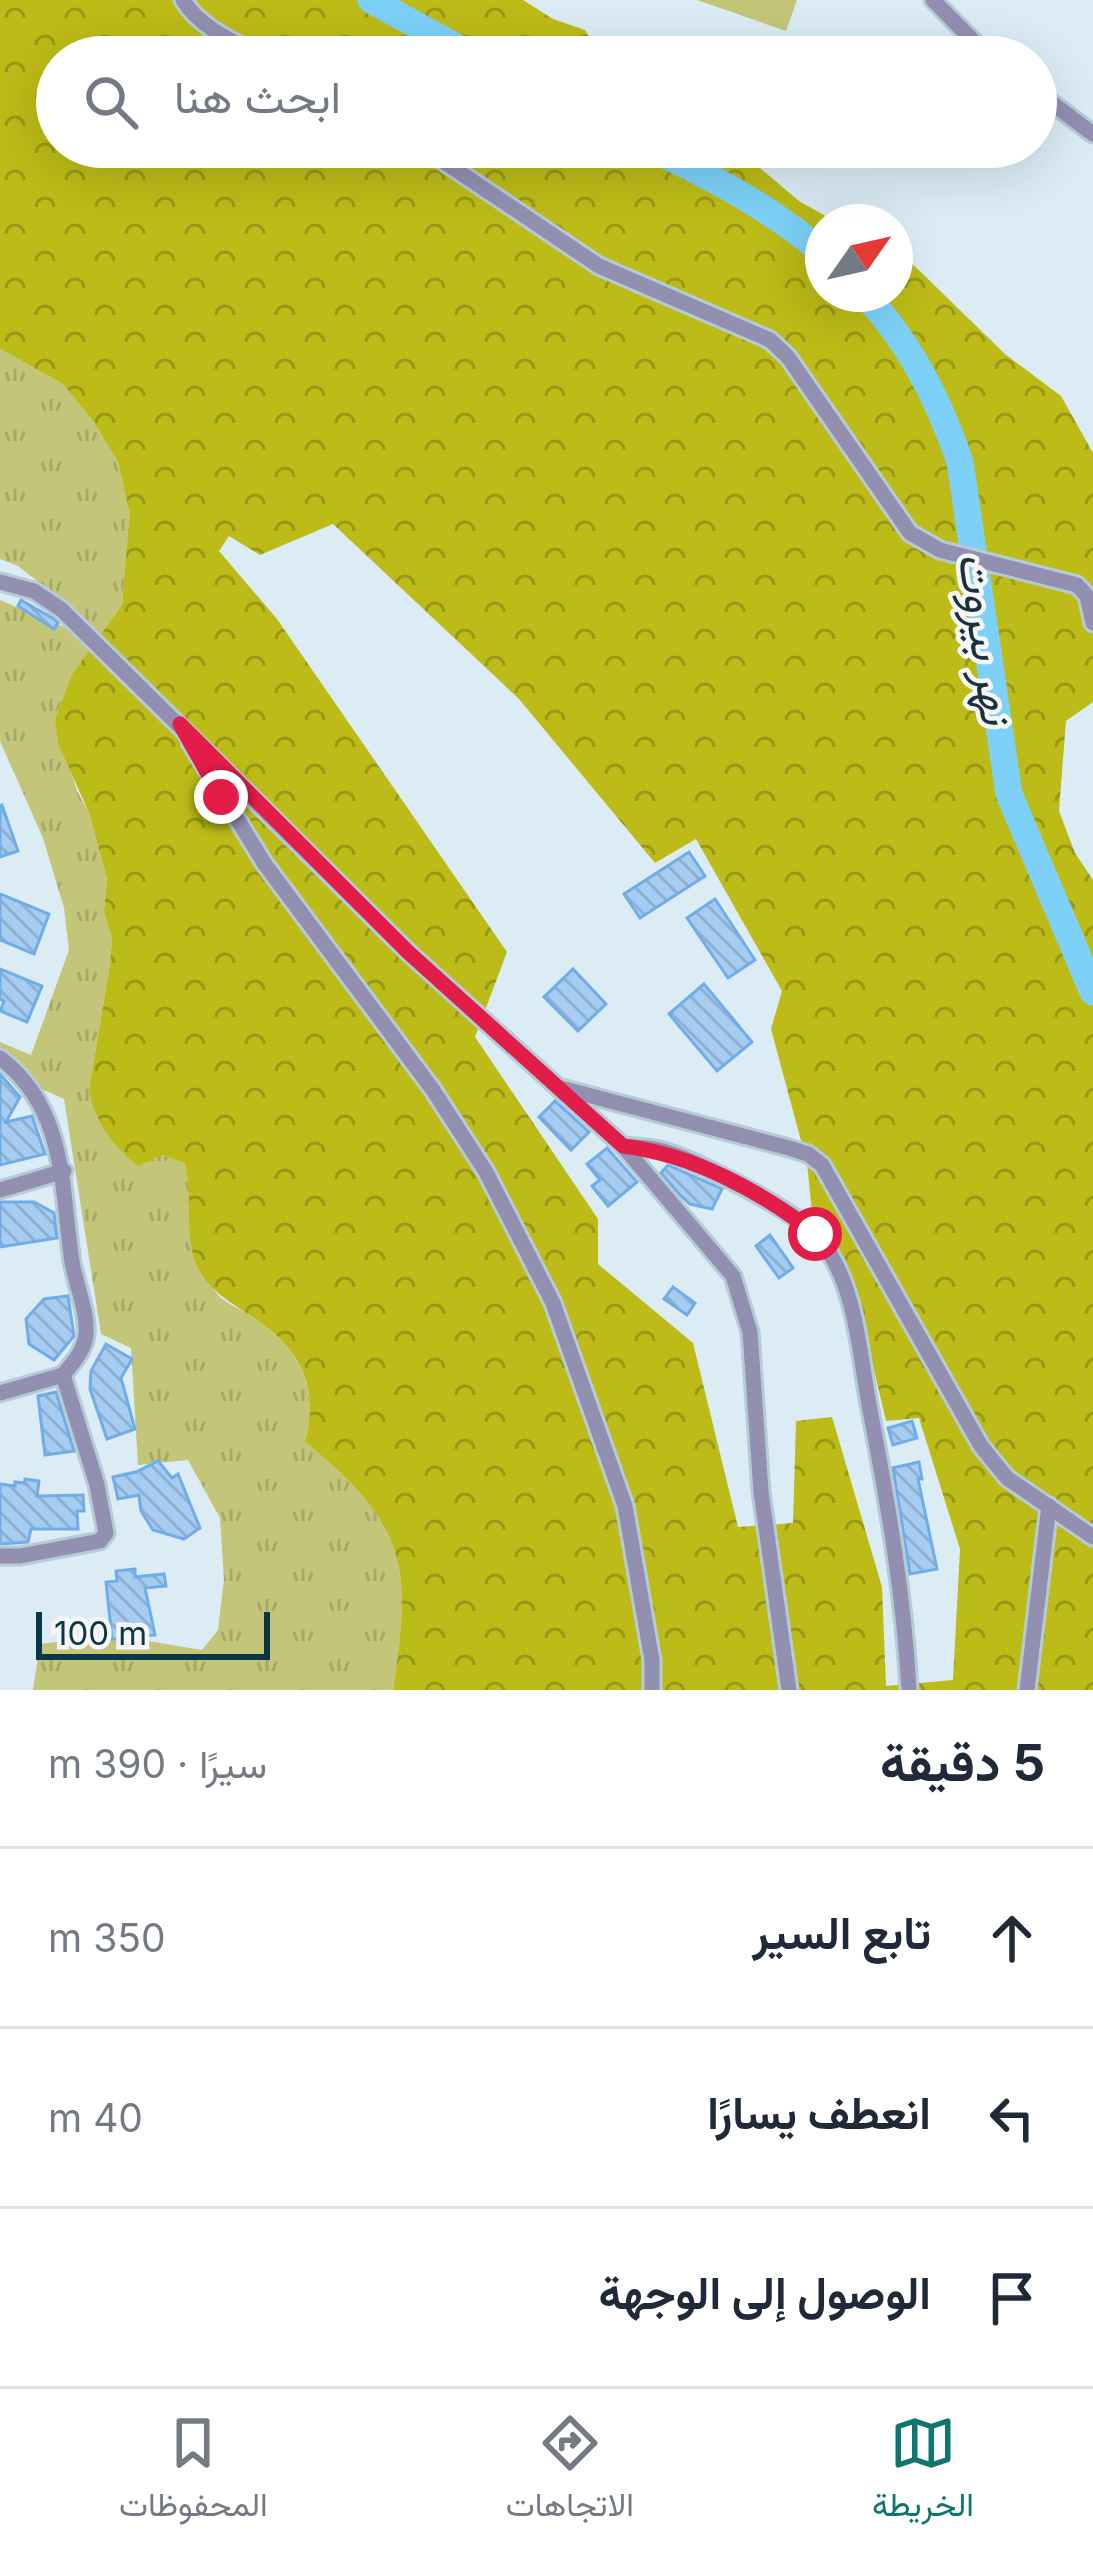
<!DOCTYPE html>
<html lang="ar">
<meta charset="utf-8">
<style>
:root{--surface:#fff;--page:#f2f2f3;--text:#1f2937;--muted:#747a83;--line:#e0e1e3;--accent:#0f766e}
body{margin:0;font-family:Inter,Vazirmatn,sans-serif;background:var(--page);color:var(--text);direction:rtl}
.compass{position:absolute;left:805px;top:204px;width:108px;height:108px;border-radius:50%;background:var(--surface);box-shadow:0 12px 48px #0002;rotate:56deg}
.scale{position:absolute;left:36px;bottom:30px;width:234px;box-sizing:border-box;padding-left:12px;border:6px solid #0a3647;border-top:0;font-size:33px;line-height:42px;white-space:nowrap;color:#0a3647;-webkit-text-stroke:9px #f6f6f6;paint-order:stroke}
.stop{position:absolute;width:36px;height:36px;margin:-27px;border:9px solid #e11d48;border-radius:50%;background:#fff}
.stop.end{background:#e11d48;border-color:#fff;box-shadow:0 3px 12px #0008}
.list{margin:0;padding:0;list-style:none}
h2{display:flex;justify-content:space-between;align-items:center;height:156px;margin:0;padding:0 48px;font-size:51px}
h2 small{font-size:39px;font-weight:400;color:var(--muted)}
.list li{display:grid;grid-template-columns:78px 1fr auto;gap:36px;align-items:center;box-sizing:border-box;height:180px;padding:0 48px;border-top:3px solid var(--line)}
.list b{display:block;font-size:45px;white-space:nowrap}
.list em{font-size:39px;font-style:normal;color:var(--muted)}
.icon{flex:none;width:66px;height:66px;fill:none;stroke:currentColor;stroke-width:2;stroke-linecap:round;stroke-linejoin:round}
.map{position:relative;flex:none;width:1093px;height:1690px;overflow:hidden;direction:ltr}
.search{position:absolute;background:var(--surface);box-shadow:0 12px 48px #0002;left:36px;right:36px;top:36px;height:132px;display:flex;align-items:center;gap:30px;box-sizing:border-box;padding:0 42px;border-radius:66px;color:var(--muted);font-size:45px}
.sheet{height:696px;background:var(--surface)}
nav{display:flex;justify-content:space-around;align-items:center;box-sizing:border-box;height:168px;border-top:3px solid var(--line);background:var(--surface);font-size:33px;color:var(--muted)}
nav a{display:grid;justify-items:center;gap:6px}
nav .on{color:var(--accent)}
.map>svg:first-child{display:block}
.grass{fill:url(#grass-tufts)}
.forest{fill:url(#forest-crowns);fill-rule:evenodd}
.pitch{fill:#c3c578}
.lines{fill:none;stroke-linecap:round;stroke-linejoin:round}
.river{stroke:#7dd0f7;stroke-width:27}
.building{fill:url(#building-back-hatch);stroke:#6fadea;stroke-width:3}
.minor-casing{stroke:#b5cbd6;stroke-width:21}
.minor{stroke:#928fb1;stroke-width:15}
.route{stroke:#e11d48;stroke-width:15}
.labels{text-anchor:middle;stroke-width:9;stroke-linejoin:round;paint-order:stroke}
.water-label{font-size:45px;font-style:italic;fill:#17313d;stroke:#f6f6f6}
</style>
<div class="map">
<svg width="1093" height="1690" viewBox="0 0 1093 1690">
<defs>
<pattern id="grass-tufts" width="24" height="20" patternUnits="userSpaceOnUse" patternTransform="scale(3)"><rect width="24" height="20" fill="#c3c578"/><path d="M3 7l-1-3M5 7V3M7 7l1-3M15 17l-1-3M17 17v-4M19 17l1-3" fill="none" stroke="#a6aa69"/></pattern>
<pattern id="forest-crowns" width="20" height="18" patternUnits="userSpaceOnUse" patternTransform="scale(3)"><rect width="20" height="18" fill="#bcbb17"/><path d="M2 6a3 3 0 1 1 6 0M12 15a3 3 0 1 1 6 0" fill="none" stroke="#979917"/></pattern>
<pattern id="building-back-hatch" width="6" height="6" patternUnits="userSpaceOnUse" patternTransform="scale(3)"><rect width="6" height="6" fill="#a7ccf1"/><path d="M-1 5l2 2M0 0l6 6M5-1l2 2" fill="none" stroke="#8eb0d0"/></pattern>
</defs>
<rect width="100%" height="100%" fill="#dbecf5"/>
<path class="grass" d="M0,349L63,384L93,421L118,462L131,513L122,605L72,674L55,718L77,791L89,813L107,879L104,911L112,939L110,964L89,1090L163,1155L185,1164C195,1205 187,1253 214,1290C224,1304 238,1307 251,1316C300,1350 320,1384 305,1442C407,1525 412,1564 393,1690H33L40,1644L113,1635L202,1650L218,1630L224,1579L220,1518L188,1460L138,1465L131,1348L101,1334L64,1099L0,1070V1042L31,1055L69,950L64,908L43,838L0,741V600L76,632L83,617L18,566L0,559Z"/>
<path class="forest" d="M0,0H523L553,19L585,30L602,57H57V147H735L799,201L836,222H823V294H895V247L1005,354L1061,396L1093,453V702L1066,721L1059,811L1075,853L1093,880V1690H393C412,1564 407,1525 305,1442C320,1384 300,1349 251,1316C229,1301 209,1291 197,1266C184,1235 193,1199 185,1164L163,1155L138,1166C113,1146 95,1122 89,1090L110,964L112,939L104,911L107,879L89,813L58,743L55,718L72,674L122,605L130,513L118,462L93,421L63,384L0,349ZM333,524L519,699L655,863L696,839L782,991L771,1029L807,1163L815,1241L855,1289L886,1421L919,1418L960,1549L953,1680L886,1686L882,1587L832,1417L796,1421L793,1523L738,1527L693,1343L598,1264V1219L475,1037L507,952L277,619L219,551L229,536L260,555Z"/>
<path class="pitch" d="M697,0H797L786,31Z"/>
<g class="lines">
<g class="river">
<path d="M371,0L474,57"/>
<path d="M649,147C711,177 770,207 823,253"/>
<path d="M864,294C910,342 939,400 960,462L1009,794L1093,992"/>
</g>
</g>
<g class="building">
<path d="M21,600L54,619L58,623L54,629L18,606Z"/>
<path d="M2,805L18,851L0,857V806Z"/>
<path d="M689,852L705,876L640,918L624,894Z"/>
<path d="M0,894L49,914L34,954L0,940Z"/>
<path d="M715,899L755,960L728,978L687,918Z"/>
<path d="M0,969L42,986L27,1022L0,1011L4,1001L0,999Z"/>
<path d="M573,969L606,1004L578,1031L544,997Z"/>
<path d="M704,984L752,1042L717,1071L669,1014Z"/>
<path d="M0,1074L20,1097L6,1122L32,1116L45,1154L0,1165Z"/>
<path d="M555,1101L589,1132L571,1150L539,1117Z"/>
<path d="M607,1148L637,1182L608,1206L592,1186L600,1180L587,1164Z"/>
<path d="M668,1165L722,1189L712,1209L690,1204L680,1195L661,1173Z"/>
<path d="M0,1202H34L54,1213L57,1238L0,1247Z"/>
<path d="M770,1235L793,1268L779,1278L756,1246Z"/>
<path d="M673,1287L695,1303L687,1315L664,1299Z"/>
<path d="M68,1296L74,1336L54,1360L29,1344L26,1319L44,1299Z"/>
<path d="M106,1344L132,1359L121,1378L135,1429L107,1439L90,1389L91,1371Z"/>
<path d="M56,1392L74,1451L45,1455L38,1396Z"/>
<path d="M912,1421L917,1438L893,1445L888,1428Z"/>
<path d="M158,1461L172,1478L178,1474L200,1528L184,1539L153,1530L141,1511L139,1495L118,1499L113,1477L136,1472Z"/>
<path d="M919,1462L922,1479H918L937,1569L910,1574L893,1468Z"/>
<path d="M25,1479L39,1481L37,1496L83,1495L84,1511H77L78,1529H31L28,1542L0,1544V1484L15,1486V1482L25,1483Z"/>
<path d="M135,1569V1577L164,1574L166,1586L145,1588L155,1635L112,1639L106,1582L117,1581L116,1571Z"/>
</g>
<g class="lines">
<g class="minor-casing">
<g id="minor">
<path d="M183,0C199,27 235,43 263,57"/>
<path d="M933,0L989,57"/>
<path d="M1036,91L1093,134"/>
<path d="M422,147L599,266L770,340L788,357L910,533L940,550L1077,585L1087,596L1093,623"/>
<path d="M0,582L34,591L62,610L408,952L623,1146L733,1276L750,1332L761,1492L789,1690"/>
<path d="M190,742L264,863L433,1090L486,1172L553,1303L625,1506L652,1660V1690"/>
<path d="M0,1058C67,1109 61,1188 72,1262C76,1285 88,1312 86,1335C84,1351 73,1363 63,1375"/>
<path d="M561,1088L789,1148L808,1154L822,1165L981,1446L1007,1478L1093,1537"/>
<path d="M623,1146C635,1147 648,1147 659,1150C693,1158 796,1211 818,1237C857,1283 859,1353 870,1410C888,1504 904,1595 909,1690"/>
<path d="M0,1190L64,1171"/>
<path d="M0,1393L63,1375"/>
<path d="M0,1556H20L100,1541L106,1533L97,1485L63,1375"/>
<path d="M1027,1690L1049,1506"/>
</g>
</g>
<use href="#minor" class="minor"/>
</g>
<g class="lines">
<path class="route" d="M221,797L180,724L408,952L623,1146C691,1154 762,1191 815,1234"/>
</g>
<g class="labels">
<g class="water-label">
<text transform="translate(986 638) rotate(82)" y="16">نهر بيروت</text>
</g>
</g>
</svg>
<svg class="compass" viewBox="-18 -18 36 36"><path d="M0-13l5 13h-10z" fill="#e53935"/><path d="M0 13l5-13h-10z" fill="#747a83"/></svg>
<div class="scale">100 m</div>
<div class="stop" style="left:815px;top:1234px"></div>
<div class="stop end" style="left:221px;top:797px"></div>
<div class="search"><svg class="icon" aria-label="search" viewBox="0 0 24 24"><circle cx="10" cy="10" r="6"/><path d="M15 15l6 6"/></svg>ابحث هنا</div>
</div>
<section class="sheet">
<h2>5 دقيقة<small>سيرًا · 390 m</small></h2>
<ul class="list">
<li><svg class="icon" aria-label="ahead" viewBox="0 0 24 24"><path d="M12 20V5M6 11l6-6 6 6"/></svg><div><b>تابع السير</b></div><em>350 m</em></li>
<li><svg class="icon" aria-label="left" viewBox="0 0 24 24"><path d="M17 20v-9H6M10 6l-5 5 5 5"/></svg><div><b>انعطف يسارًا</b></div><em>40 m</em></li>
<li><svg class="icon" aria-label="arrive" viewBox="0 0 24 24"><path d="M6 21V4h12l-3 4 3 4H6"/></svg><div><b>الوصول إلى الوجهة</b></div></li>
</ul>
</section>
<nav>
<a class="on"><svg class="icon" aria-label="map" viewBox="0 0 24 24"><path d="M3 6l6-2 6 2 6-2v14l-6 2-6-2-6 2zM9 4v14M15 6v14"/></svg>الخريطة</a>
<a><svg class="icon" aria-label="directions" viewBox="0 0 24 24"><path d="M12 3l9 9-9 9-9-9zM9 14v-3h6M13 9l2 2-2 2"/></svg>الاتجاهات</a>
<a><svg class="icon" aria-label="saved" viewBox="0 0 24 24"><path d="M7 4h10v16l-5-4-5 4z"/></svg>المحفوظات</a>
</nav>
